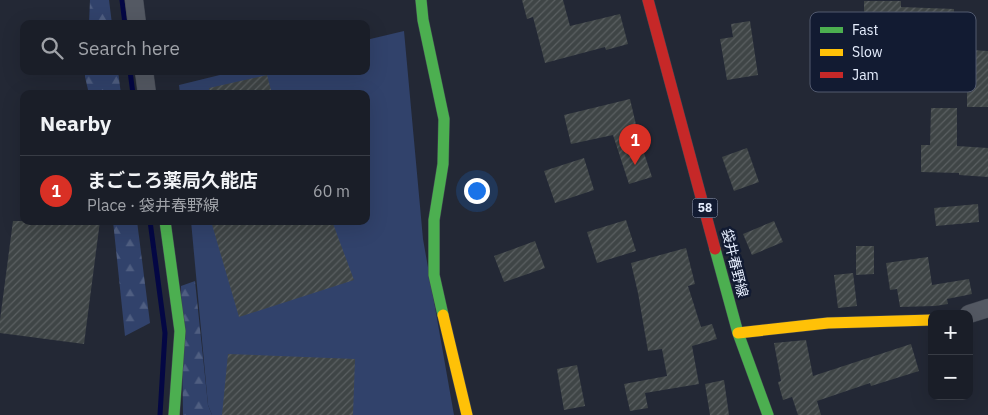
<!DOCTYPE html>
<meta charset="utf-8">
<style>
:root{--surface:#1a1e28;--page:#272b34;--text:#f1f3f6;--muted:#9fa2a8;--line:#383c45;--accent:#d93025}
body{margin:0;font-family:"IBM Plex Sans","Noto Sans JP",sans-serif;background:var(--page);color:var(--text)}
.controls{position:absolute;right:15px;bottom:15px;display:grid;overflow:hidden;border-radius:10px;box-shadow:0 5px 20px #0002}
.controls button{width:45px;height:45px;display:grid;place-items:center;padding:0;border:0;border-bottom:1px solid var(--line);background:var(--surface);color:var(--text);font:25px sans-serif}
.you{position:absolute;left:476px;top:190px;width:18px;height:18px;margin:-12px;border:4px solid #fff;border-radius:50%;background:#1a73e8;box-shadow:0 0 0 8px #1a73e833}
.badge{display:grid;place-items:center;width:32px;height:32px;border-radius:50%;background:var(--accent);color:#fff;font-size:16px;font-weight:700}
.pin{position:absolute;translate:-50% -41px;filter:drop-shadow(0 1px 2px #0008)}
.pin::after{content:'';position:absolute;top:26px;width:18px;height:15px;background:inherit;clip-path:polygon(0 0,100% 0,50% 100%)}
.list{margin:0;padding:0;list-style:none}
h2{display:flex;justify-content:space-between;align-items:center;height:65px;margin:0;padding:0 20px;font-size:21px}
h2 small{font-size:16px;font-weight:400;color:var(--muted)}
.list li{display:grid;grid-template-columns:32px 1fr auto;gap:15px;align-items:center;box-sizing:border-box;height:70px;padding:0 20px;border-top:1px solid var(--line)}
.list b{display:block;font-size:19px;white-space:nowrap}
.list p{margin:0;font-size:16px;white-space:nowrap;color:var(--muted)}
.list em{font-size:16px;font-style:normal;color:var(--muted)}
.icon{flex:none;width:28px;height:28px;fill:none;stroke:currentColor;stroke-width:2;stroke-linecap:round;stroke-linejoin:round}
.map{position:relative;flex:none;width:988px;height:415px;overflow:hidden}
.search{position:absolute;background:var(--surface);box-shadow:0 5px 20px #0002;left:20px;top:20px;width:350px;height:55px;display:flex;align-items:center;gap:12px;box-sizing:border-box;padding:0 18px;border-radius:10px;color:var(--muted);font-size:19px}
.panel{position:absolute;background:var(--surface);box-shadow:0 5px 20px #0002;left:20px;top:90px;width:350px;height:135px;border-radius:10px}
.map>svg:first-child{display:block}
.forest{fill:url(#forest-firs)}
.pitch{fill:#31426b}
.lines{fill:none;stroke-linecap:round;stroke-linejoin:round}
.stream{stroke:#040744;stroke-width:5}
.building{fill:url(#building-hatch)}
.street-casing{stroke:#414651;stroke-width:19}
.fast-casing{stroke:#414651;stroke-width:12}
.slow-casing{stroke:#414651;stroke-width:12}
.jam-casing{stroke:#414651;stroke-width:12}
.street{stroke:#545963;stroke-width:18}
.fast{stroke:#4caf50;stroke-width:11}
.slow{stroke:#ffc107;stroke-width:11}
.jam{stroke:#c62828;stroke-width:11}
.labels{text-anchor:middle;stroke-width:5;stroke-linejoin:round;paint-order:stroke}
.shield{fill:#121b32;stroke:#a6afc1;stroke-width:1}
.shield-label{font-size:12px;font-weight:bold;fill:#e6eefe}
.street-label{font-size:14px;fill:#e6eefe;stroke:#121b32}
.key{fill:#121b32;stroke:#525a6f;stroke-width:1}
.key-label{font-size:14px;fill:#e6eefe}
</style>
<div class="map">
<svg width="988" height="415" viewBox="0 0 988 415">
<defs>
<pattern id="forest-firs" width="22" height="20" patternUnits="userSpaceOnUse" patternTransform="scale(1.25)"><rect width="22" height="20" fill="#31426b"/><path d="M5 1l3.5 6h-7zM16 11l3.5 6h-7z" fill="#4f5e81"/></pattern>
<pattern id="building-hatch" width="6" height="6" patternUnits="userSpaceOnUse" patternTransform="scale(1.25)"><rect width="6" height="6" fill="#3f4546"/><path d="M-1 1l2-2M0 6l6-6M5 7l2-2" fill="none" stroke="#5b6062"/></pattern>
</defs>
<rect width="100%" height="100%" fill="#232835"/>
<g class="forest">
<path d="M90,0H109L112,24H89Z"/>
<path d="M85,71H118L121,94H89L85,77Z"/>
<path d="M113,221H137L150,323L125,336Z"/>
<path d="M195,281L208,405L212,415H183L181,286Z"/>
</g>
<path class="pitch" d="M404,31L423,239L454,415H212L208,405L191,221H366V94H180L179,85L236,71H366V40Z"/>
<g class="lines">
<g class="stream">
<path d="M122,0L125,24"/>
<path d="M130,71L133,94"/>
<path d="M150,221L165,333L160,415"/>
</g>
</g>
<g class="building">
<path d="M522,0H563L570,26L620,14L628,44L606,50L605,47L545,63L533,17L527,19Z"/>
<path d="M864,1H901V7L954,9L953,49L988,51V107H967V70H929V64H899V62H872L873,23H864Z"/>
<path d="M750,21L758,75L727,80L720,39L733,37L731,24Z"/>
<path d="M267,75L272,94H210L209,88Z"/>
<path d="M630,99L637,129H636L652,177L629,184L613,135L571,144L564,115Z"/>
<path d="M931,108H957V146L988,148V177L959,175V173L921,172V145H930Z"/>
<path d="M747,148L759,182L734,191L722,157Z"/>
<path d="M584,158L594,190L555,203L544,171Z"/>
<path d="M978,204L979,222L936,226L934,208Z"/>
<path d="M626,220L636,251L597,263L587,232Z"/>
<path d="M13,221H100L84,344L0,333V320Z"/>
<path d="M211,221H332L354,280L239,317Z"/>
<path d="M774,221L783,242L752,255L743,234Z"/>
<path d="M535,241L545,268L504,282L494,256Z"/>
<path d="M856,246H874V274L856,275Z"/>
<path d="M686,248L695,284L688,286L701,327L712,324L717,339L692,346L699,384L645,393L648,408L630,411L624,384L667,376L662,349L648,351L638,293L631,263Z"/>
<path d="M928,257L932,285L969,279L972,294L947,299L948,304L935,306L900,307L897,289L890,290L886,263Z"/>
<path d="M853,273L857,306L838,308L834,275Z"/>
<path d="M806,340L813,376L911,344L919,371L871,386L870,383L817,401L821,415H798L792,397L783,400L778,382L781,381L774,343Z"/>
<path d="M228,354L355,359L353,415H222Z"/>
<path d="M577,365L585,406L564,410L557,369Z"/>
<path d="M724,380L729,415H710L705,384Z"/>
</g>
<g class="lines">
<g class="street-casing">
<g id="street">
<path d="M134,0L137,24"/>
<path d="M144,71L147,94"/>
<path d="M969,314L988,308"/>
</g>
</g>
<g class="fast-casing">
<g id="fast">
<path d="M421,0L423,20L444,119L443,164L434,220V275L443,315"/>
<path d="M165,221L180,331L174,415"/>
<path d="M715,249L738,333L768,415"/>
</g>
</g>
<g class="slow-casing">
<g id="slow">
<path d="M443,315L467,415"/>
<path d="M738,333L828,323L932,320"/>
</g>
</g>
<g class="jam-casing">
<path id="jam" d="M648,0L715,249"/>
</g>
<use href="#street" class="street"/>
<use href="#fast" class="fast"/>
<use href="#slow" class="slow"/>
<use href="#jam" class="jam"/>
</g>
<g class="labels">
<rect class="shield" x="692.5" y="198.5" width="25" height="19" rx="4"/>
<g class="shield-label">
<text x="705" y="212">58</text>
</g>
<g class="street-label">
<text transform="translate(735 263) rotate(76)" y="5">袋井春野線</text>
</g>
</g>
<rect x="810" y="12" width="166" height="80" rx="8" class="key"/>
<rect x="820" y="27" width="23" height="6" fill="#4caf50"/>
<rect x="820" y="49" width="23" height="7" fill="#ffc107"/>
<rect x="820" y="72" width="23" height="6" fill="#c62828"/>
<g class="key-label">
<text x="852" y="35">Fast</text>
<text x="852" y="57">Slow</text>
<text x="852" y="80">Jam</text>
</g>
</svg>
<div class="controls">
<button>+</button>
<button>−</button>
</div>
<div class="you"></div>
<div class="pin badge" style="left:635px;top:165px">1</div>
<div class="search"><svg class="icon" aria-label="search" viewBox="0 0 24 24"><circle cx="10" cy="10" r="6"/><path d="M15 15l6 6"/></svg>Search here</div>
<section class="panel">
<h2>Nearby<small></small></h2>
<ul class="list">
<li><span class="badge">1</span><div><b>まごころ薬局久能店</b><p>Place · 袋井春野線</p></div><em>60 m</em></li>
</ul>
</section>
</div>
